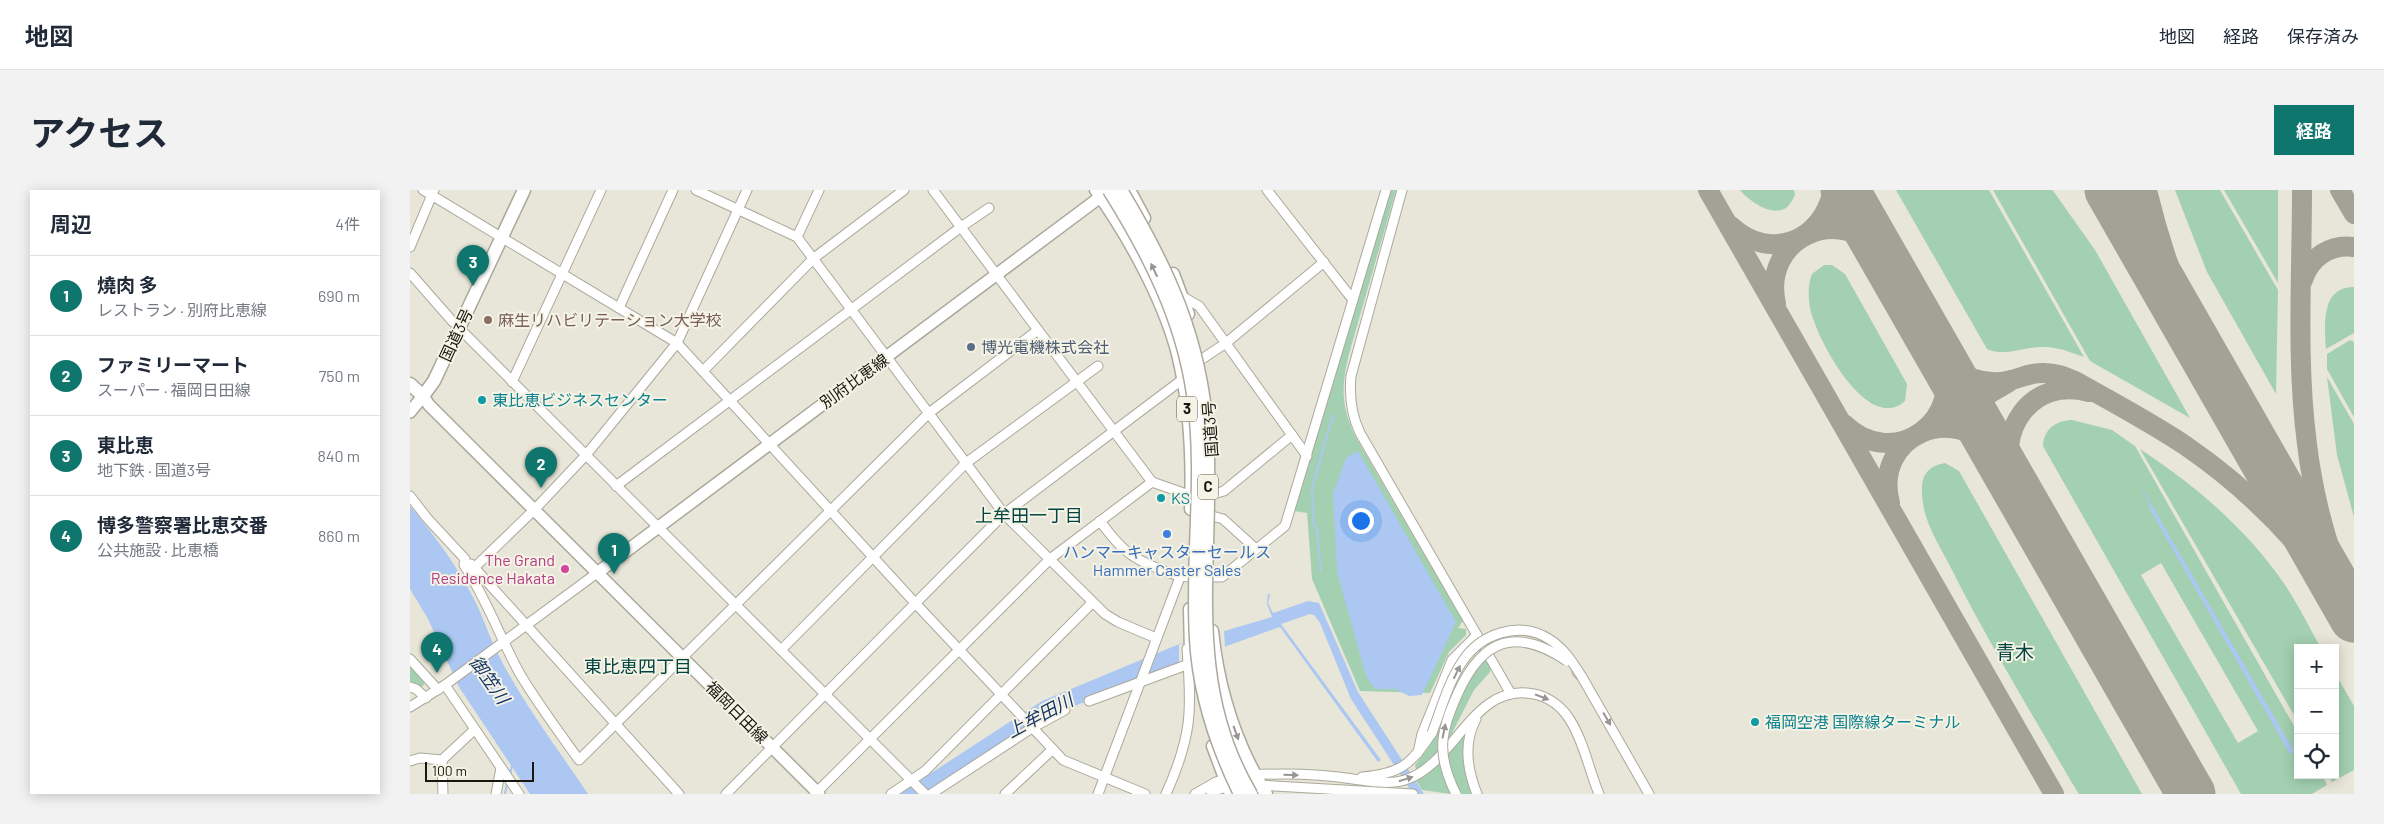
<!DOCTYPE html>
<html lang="ja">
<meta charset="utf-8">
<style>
:root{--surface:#fff;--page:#f2f2f3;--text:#1f2937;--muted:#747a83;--line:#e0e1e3;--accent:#0f766e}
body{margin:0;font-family:Barlow,"Noto Sans JP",sans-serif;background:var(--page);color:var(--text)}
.controls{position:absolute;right:15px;bottom:15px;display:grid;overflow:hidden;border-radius:0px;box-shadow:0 2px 12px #0003}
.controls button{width:45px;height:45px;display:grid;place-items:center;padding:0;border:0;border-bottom:1px solid var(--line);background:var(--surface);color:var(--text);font:25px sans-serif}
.scale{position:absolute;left:15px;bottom:12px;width:109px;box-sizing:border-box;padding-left:5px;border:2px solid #171611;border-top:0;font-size:14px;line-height:18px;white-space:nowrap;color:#171611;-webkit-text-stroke:4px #f5f3e5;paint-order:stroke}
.you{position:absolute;left:950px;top:330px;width:18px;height:18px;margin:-12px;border:4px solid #fff;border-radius:50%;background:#1a73e8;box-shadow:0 0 0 8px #1a73e833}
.badge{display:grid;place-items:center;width:32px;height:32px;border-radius:50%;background:var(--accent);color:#fff;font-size:16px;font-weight:700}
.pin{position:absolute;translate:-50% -41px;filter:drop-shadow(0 1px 2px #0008)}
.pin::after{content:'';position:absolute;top:26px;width:18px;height:15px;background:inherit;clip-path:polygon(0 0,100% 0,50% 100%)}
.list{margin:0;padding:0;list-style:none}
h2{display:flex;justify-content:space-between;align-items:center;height:65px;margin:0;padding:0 20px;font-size:21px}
h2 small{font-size:16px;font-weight:400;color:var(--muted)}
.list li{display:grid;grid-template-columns:32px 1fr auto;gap:15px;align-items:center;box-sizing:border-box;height:80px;padding:0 20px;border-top:1px solid var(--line)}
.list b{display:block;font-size:19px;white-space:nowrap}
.list p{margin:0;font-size:16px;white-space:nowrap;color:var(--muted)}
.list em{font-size:16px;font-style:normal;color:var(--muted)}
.icon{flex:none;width:28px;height:28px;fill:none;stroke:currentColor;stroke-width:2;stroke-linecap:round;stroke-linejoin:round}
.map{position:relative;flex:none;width:1944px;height:604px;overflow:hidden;border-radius:0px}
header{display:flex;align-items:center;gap:30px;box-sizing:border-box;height:70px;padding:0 25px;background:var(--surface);border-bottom:1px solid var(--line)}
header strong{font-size:24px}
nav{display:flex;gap:28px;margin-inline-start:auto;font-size:18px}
.intro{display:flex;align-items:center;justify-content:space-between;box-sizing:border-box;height:120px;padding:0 30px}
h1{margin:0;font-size:35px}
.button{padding:12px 22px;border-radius:0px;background:var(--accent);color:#fff;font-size:18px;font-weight:700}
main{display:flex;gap:30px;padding:0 30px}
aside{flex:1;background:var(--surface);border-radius:0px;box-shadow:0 2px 12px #0003}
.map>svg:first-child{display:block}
.green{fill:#a3d0b0;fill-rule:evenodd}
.water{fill:#abc7f2}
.pier{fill:#e8e6d8}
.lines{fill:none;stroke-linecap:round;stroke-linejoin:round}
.stream{stroke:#abc7f2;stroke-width:2}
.taxiway{stroke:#a4a296;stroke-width:20}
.runway{stroke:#a4a296;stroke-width:49}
.minor-casing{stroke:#aba99c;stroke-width:11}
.major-casing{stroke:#aba99c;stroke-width:14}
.highway-casing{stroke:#aba99c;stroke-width:15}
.minor{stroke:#fff;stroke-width:9}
.major{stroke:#fff;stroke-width:11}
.highway{stroke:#fff;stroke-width:12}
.minor-bridge-casing{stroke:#aba99c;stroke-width:11;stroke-linecap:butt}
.highway-bridge-casing{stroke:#aba99c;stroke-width:15;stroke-linecap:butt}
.minor-bridge{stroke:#fff;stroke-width:9}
.highway-bridge{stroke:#fff;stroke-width:12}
.oneway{fill:#979694}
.education-dot{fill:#8d6e63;stroke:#f5f3e5;stroke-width:2}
.service-dot{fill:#5c6f8a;stroke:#f5f3e5;stroke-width:2}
.culture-dot{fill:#0f9aa8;stroke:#f5f3e5;stroke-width:2}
.shop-dot{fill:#3f7fe0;stroke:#f5f3e5;stroke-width:2}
.hotel-dot{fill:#d1479c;stroke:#f5f3e5;stroke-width:2}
.labels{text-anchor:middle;stroke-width:4;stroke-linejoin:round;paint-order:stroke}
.shield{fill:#f5f3e5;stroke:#5a5851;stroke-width:1}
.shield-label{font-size:15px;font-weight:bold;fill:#171611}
.education-label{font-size:16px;fill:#785e54;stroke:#f5f3e5;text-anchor:start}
.street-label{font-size:16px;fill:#171611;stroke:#f5f3e5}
.service-label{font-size:16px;fill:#4e5e75;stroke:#f5f3e5;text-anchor:start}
.culture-label{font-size:16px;fill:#0d838f;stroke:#f5f3e5;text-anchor:start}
.shop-label{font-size:16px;fill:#366cbe;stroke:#f5f3e5}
.hotel-label{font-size:16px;fill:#b23c85;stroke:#f5f3e5;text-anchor:end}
.neighbourhood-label{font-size:18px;fill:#014442;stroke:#f5f3e5}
.water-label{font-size:18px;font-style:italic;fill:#143669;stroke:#f5f3e5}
.quarter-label{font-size:19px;fill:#014442;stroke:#f5f3e5}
</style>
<header>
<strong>地図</strong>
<nav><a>地図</a><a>経路</a><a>保存済み</a></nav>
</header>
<div class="intro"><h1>アクセス</h1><a class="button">経路</a></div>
<main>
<aside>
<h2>周辺<small>4件</small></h2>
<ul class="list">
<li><span class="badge">1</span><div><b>燒肉 多</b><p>レストラン · 別府比恵線</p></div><em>690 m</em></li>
<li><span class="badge">2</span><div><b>ファミリーマート</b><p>スーパー · 福岡日田線</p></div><em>750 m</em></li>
<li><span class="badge">3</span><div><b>東比恵</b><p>地下鉄 · 国道3号</p></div><em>840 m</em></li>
<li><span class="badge">4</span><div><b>博多警察署比恵交番</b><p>公共施設 · 比恵橋</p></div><em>860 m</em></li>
</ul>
</aside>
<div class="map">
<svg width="1944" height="604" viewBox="0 0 1944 604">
<rect width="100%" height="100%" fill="#e8e6d8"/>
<g class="green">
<path d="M977,0H986L939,164C931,198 931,215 945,246L1053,431L1048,438L1056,439V445L1039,462L1020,503L950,501L902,389L897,323L883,321Z"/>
<path d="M1330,0H1384L1385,5C1383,9 1380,15 1376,18C1361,27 1339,11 1330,0Z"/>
<path d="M1486,0H1579L1674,167C1660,162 1646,156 1631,157C1612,157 1595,167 1577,159Z"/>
<path d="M1583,0H1642L1644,2L1685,60L1780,228L1680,171Z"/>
<path d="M1765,0H1810L1868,100L1866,204L1797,82Z"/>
<path d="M1814,0H1868V93Z"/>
<path d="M1414,75H1422L1435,84L1497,194L1495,211C1457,245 1406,148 1400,118C1398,106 1398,94 1402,84Z"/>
<path d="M1944,97V143L1916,159C1915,136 1910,97 1944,97Z"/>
<path d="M1940,150L1944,152V227L1917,179V164Z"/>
<path d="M1917,187L1944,234V327L1927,265Z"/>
<path d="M1662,230L1702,240L1725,256L1888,543V585H1912L1917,595L1902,604H1831L1633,256C1634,239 1645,231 1662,230ZM1751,373L1848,541L1828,553L1731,385Z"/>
<path d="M1730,259C1786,296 1837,339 1875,395C1888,414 1899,437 1911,458H1888V532Z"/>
<path d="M1535,273L1549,281L1732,604H1669L1662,593C1621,522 1578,452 1541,378C1531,358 1516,336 1513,313C1510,292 1512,277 1535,273Z"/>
<path d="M1077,467L1081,476L1080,482L1064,500L1035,557C1038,525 1053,488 1077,467Z"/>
<path d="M0,475L15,493L12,497L0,493Z"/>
<path d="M1925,483L1944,516V580L1922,592L1918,585H1925Z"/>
<path d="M1029,540L1027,567L1016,576L1006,580L1005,575L1017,560Z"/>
<path d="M1054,542V573L1061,604H1050L1040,584L1035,565Z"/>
<path d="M1029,573L1041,604L1012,600L1005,589Z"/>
</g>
<g class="water">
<path d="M948,261L1046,432L1012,505L999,506L985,499H965L956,486L927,382L923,304L936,268Z"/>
<path d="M1726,288L1884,561L1880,564L1738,316L1740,315Z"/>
<path d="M0,316C24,345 46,374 63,407C73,426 79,447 89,466C114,515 148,559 178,604H120L49,497L18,429L0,399Z"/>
<path d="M858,403L860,405L858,413L863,423L898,411L909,413L948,502L1014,604H1003L941,509L910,433L904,425L900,424L871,434L971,570L968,572L870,437L769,473L650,522L516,604H485L509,591L632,511L767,455L862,427L857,414Z"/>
</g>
<path class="pier" d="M814,440L815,457L769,473V455Z"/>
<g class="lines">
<g class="stream">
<path d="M911,381L907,341L903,331L902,298L923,225"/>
<path d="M100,585L102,575"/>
<path d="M95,604L97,594"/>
</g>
<g class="taxiway">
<path d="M1298,0L1644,604"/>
<path d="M1686,0L1740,71"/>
<path d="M1737,0C1753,68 1777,130 1809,192"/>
<path d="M1892,0C1892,84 1886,171 1897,254C1903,306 1917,356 1936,405"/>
<path d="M1930,0L1944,24"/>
<path d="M1321,36C1361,73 1413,50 1423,0"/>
<path d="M1893,90C1900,67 1920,54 1944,57"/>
<path d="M1366,114C1351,47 1432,11 1473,66"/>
<path d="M1529,164C1548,187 1575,198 1605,189C1615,186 1624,182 1635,183C1646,183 1655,187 1665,191C1702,212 1740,232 1776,256C1843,302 1899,361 1944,429"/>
<path d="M1434,234C1484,283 1558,229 1530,165"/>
<path d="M1522,237L1599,192"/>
<path d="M1603,293C1585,241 1621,186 1679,202"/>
<path d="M1480,313C1462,246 1546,208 1588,267"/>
</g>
<g class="runway">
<path d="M1435,0L1781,604"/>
<path d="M1699,0L1944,428"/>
</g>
<g class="minor-casing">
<g id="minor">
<path d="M13,0L267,153L506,414L653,570L735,604"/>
<path d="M286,0L387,47L594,324L695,424L708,432L746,448"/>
<path d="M523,0L742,292"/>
<path d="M857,0L943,110"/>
<path d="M992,0L941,186C939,207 941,224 950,243L1101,504"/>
<path d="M387,47L409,0"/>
<path d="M0,57L24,0"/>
<path d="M0,83L43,132"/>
<path d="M773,107L789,116L897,266"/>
<path d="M209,118L263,0"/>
<path d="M49,138L515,604"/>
<path d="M792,169L816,153L914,72"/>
<path d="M293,181L404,68L494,0"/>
<path d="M102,192L191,0"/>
<path d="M206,296L551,37L579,18"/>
<path d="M803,304L814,301L882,245"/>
<path d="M0,306L17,328L55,369L54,375C77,409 90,448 110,484C128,514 149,542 169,570L519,223L628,140"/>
<path d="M802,326L813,329L846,359"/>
<path d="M690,331C709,357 719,367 749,379C760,383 768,387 779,387"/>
<path d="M61,374L269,604"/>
<path d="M65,377L125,319L176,265L267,153L337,0"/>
<path d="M801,387H812L875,336L976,0"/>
<path d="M371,460L556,273L688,176"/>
<path d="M0,469L28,500"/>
<path d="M1167,482L1172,487L1239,604"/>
<path d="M35,495L109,604"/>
<path d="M0,497L6,499L16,508"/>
<path d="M679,511L779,474"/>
<path d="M0,517L35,495L187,383"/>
<path d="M1066,529C1053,553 1057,579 1067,604"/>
<path d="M1008,563L1012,544L1042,470L1067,445"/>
<path d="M32,570L64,540"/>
<path d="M0,571L10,568L32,570L33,604"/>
<path d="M841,585C873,583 910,584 943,589C959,591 978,595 995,590C1046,574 1062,492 1124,504C1139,507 1152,517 1160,530C1174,552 1179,580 1189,604"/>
<path d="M952,587C991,584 1001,574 1022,543"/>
<path d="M848,595L1003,604"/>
<path d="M86,604L91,578"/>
<path d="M316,604L594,324L773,189"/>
<path d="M405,604L640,369L742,292L782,306"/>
<path d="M481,604L515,581L682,413"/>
<path d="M521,604L622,538L655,520"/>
<path d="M595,604L643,559"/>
<path d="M688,604L770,387"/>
<path d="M756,604C782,546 782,521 777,459"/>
<path d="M785,604L806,592L820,587"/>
<path d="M801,604L809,599L823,596"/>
</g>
</g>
<g class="major-casing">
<g id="major">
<path d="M0,222L13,206L19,215L409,604"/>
<path d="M187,383L697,2"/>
</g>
</g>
<g class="highway-casing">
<g id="highway">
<path d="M686,0C718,45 752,106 767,160C780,211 783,266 781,319"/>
<path d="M719,0L734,28"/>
<path d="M763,84L778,124"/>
<path d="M0,194L13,206"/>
<path d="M13,206L24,191L114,0"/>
<path d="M780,419L781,464"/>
<path d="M802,441C808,499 825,554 856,604"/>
<path d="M803,556L821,604"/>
</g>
</g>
<use href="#minor" class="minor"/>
<use href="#major" class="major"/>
<use href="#highway" class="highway"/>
<g class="minor-bridge-casing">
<g id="minor-bridge">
<path d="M1022,543C1031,520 1038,493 1052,472C1070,444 1109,430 1139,449C1154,458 1163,473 1172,487"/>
<path d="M1046,604C1026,564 1030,542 1048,503C1073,448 1106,437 1157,471"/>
</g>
</g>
<g class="highway-bridge-casing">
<g id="highway-bridge">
<path d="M699,0C739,64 772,129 783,204C795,285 781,367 786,449C789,504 806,555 830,604"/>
<path d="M711,0C758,78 791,150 797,242C805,367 772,488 841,604"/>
</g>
</g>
<use href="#minor-bridge" class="minor-bridge"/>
<use href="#highway-bridge" class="highway-bridge"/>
</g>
<defs><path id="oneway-solid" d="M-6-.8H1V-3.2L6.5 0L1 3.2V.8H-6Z" transform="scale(1.25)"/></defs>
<g class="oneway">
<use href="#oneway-solid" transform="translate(744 80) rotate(-116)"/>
<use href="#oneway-solid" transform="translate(1047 482) rotate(-64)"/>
<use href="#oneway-solid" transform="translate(1132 507) rotate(21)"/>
<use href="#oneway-solid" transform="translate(1197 529) rotate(60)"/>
<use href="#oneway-solid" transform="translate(1034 541) rotate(-78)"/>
<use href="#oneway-solid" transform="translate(826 543) rotate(70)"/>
<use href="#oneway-solid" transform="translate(881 585) rotate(2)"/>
<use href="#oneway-solid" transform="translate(996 589) rotate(-18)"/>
</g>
<circle class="education-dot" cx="78" cy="130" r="5"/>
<circle class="service-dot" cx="561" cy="157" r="5"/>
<g class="culture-dot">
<circle cx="72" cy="210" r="5"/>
<circle cx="751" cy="308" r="5"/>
<circle cx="1345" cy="532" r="5"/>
</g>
<circle class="shop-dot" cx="757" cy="344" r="5"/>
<circle class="hotel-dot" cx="155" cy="379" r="5"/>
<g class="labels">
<g class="shield">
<rect x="767" y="206.5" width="20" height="25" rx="4"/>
<rect x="788" y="284.5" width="20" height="25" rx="4"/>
</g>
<g class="shield-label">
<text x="777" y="224">3</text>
<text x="798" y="302">C</text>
</g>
<g class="education-label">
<text x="88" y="136">麻生リハビリテーション大学校</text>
</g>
<g class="street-label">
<text transform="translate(46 145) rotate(-65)" y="6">国道3号</text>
<text transform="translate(444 191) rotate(-36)" y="6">別府比恵線</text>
<text transform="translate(800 239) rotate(-94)" y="6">国道3号</text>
<text transform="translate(327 522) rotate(45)" y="6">福岡日田線</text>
</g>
<g class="service-label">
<text x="571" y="163">博光電機株式会社</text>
</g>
<g class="culture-label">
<text x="82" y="216">東比恵ビジネスセンター</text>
<text x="761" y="314">KS</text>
<text x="1355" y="538">福岡空港 国際線ターミナル</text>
</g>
<g class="shop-label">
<text x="757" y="368">ハンマーキャスターセールス<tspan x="757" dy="18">Hammer Caster Sales</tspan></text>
</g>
<g class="hotel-label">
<text x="145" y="376">The Grand<tspan x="145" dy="18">Residence Hakata</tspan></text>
</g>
<g class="neighbourhood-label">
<text x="619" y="332">上牟田一丁目</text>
<text x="228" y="483">東比恵四丁目</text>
</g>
<g class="water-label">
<text transform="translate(79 490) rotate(55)" y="6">御笠川</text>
<text transform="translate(630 526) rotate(-28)" y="6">上牟田川</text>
</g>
<g class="quarter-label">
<text x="1605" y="469">青木</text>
</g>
</g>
</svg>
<div class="controls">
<button>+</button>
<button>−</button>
<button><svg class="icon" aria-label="locate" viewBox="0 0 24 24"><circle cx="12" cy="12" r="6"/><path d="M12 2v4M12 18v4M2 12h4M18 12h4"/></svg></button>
</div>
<div class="scale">100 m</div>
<div class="you"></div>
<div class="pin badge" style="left:204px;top:384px">1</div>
<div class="pin badge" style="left:131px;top:298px">2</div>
<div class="pin badge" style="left:63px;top:96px">3</div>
<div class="pin badge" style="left:27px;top:483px">4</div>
</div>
</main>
